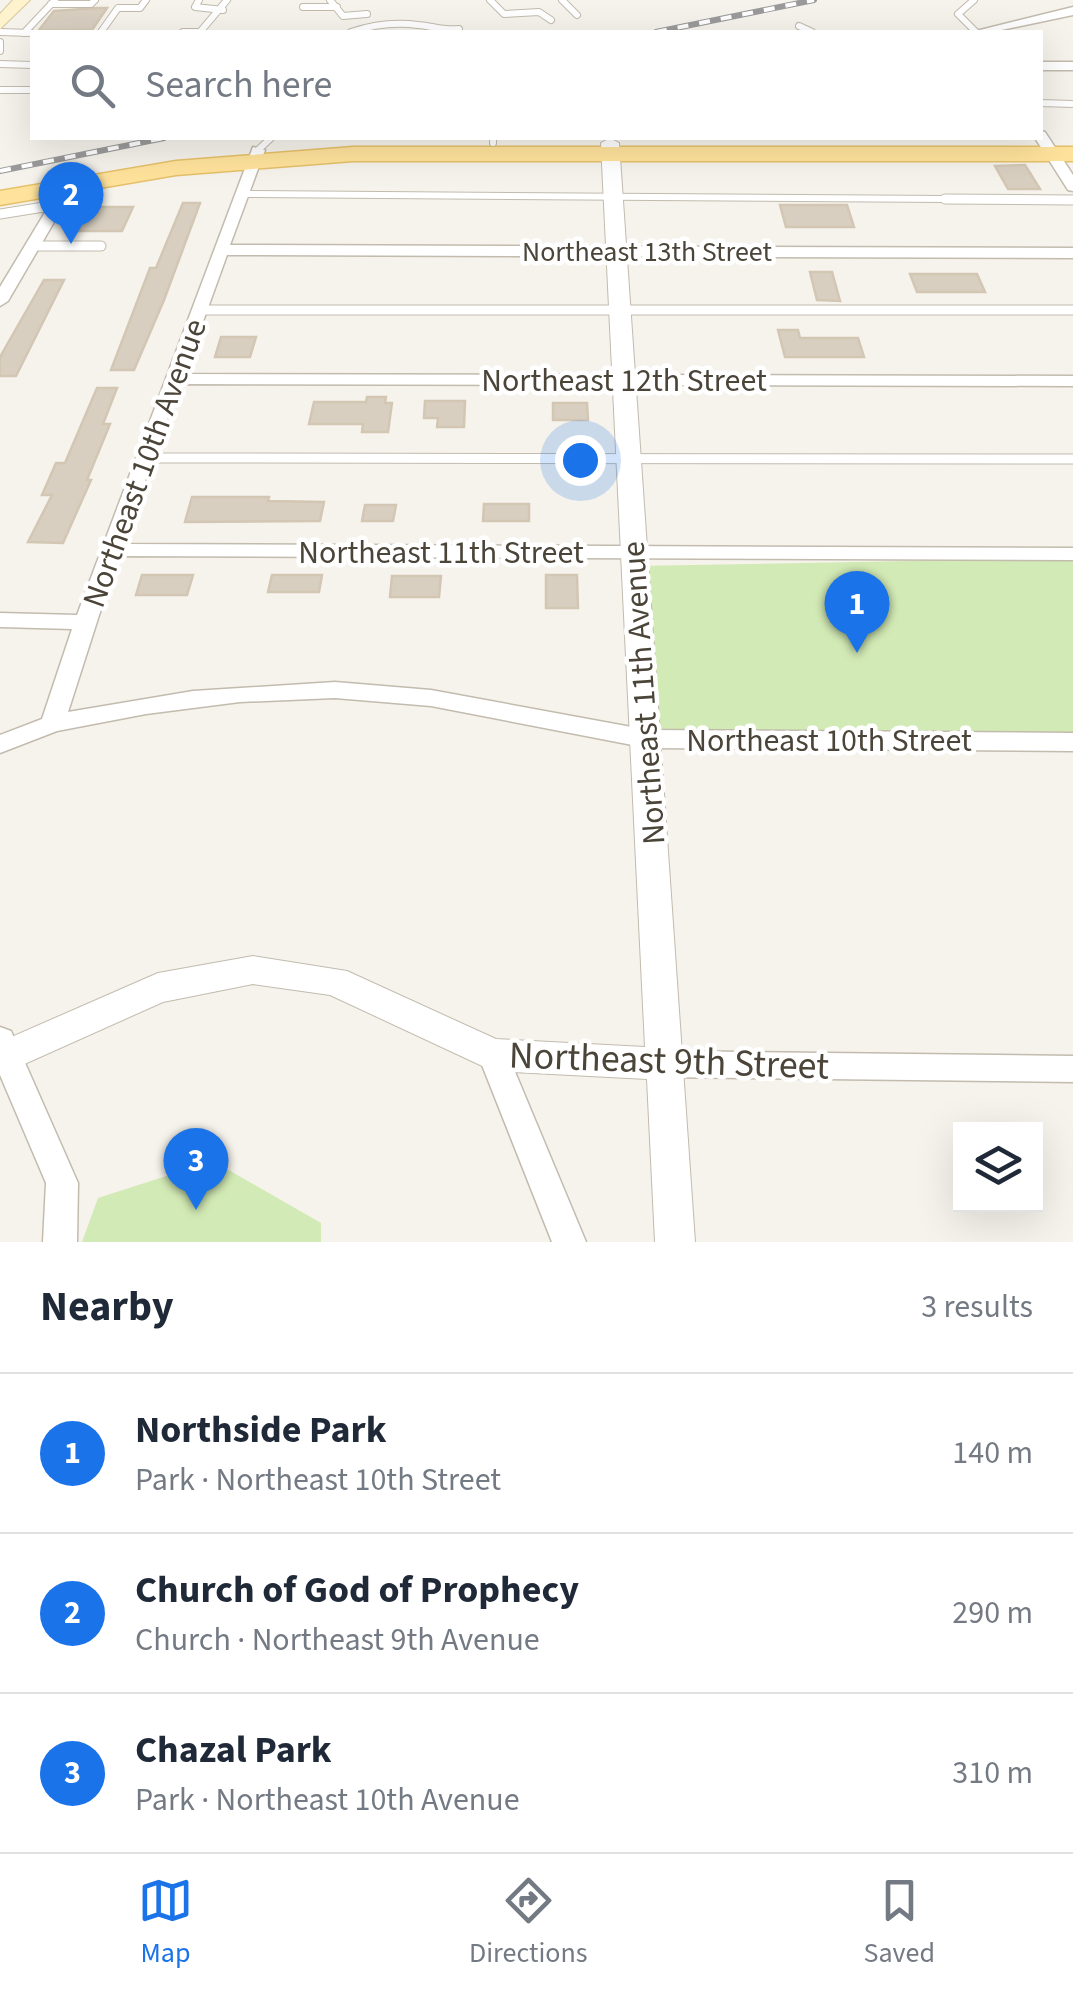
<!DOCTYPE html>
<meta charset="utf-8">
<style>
:root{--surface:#fff;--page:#f6f6f7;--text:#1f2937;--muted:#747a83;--line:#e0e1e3;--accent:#1a73e8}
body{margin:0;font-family:"Source Sans 3",sans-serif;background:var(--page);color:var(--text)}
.controls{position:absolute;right:30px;bottom:30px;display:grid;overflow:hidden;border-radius:0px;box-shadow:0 10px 40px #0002}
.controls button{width:90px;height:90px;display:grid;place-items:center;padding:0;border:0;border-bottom:2px solid var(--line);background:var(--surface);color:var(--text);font:50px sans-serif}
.you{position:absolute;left:580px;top:460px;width:35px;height:35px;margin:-25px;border:8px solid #fff;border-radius:50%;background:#1a73e8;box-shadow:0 0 0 15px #1a73e833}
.badge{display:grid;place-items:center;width:65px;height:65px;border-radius:50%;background:var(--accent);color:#fff;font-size:32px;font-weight:700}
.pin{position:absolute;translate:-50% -82px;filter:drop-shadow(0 2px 5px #0008)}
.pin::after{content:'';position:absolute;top:52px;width:35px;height:30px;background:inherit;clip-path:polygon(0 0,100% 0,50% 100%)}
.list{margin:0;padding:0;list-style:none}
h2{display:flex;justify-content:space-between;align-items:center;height:130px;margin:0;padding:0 40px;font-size:42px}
h2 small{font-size:32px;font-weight:400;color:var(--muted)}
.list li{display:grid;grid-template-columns:65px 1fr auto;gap:30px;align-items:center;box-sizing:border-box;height:160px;padding:0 40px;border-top:2px solid var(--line)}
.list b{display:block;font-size:38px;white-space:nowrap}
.list p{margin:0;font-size:32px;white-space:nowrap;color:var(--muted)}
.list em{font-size:32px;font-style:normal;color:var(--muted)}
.icon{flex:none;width:55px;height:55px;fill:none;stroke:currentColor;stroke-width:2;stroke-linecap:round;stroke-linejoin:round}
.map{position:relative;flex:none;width:1073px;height:1242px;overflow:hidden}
.search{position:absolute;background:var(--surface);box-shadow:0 10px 40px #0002;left:30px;right:30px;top:30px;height:110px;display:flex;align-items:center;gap:25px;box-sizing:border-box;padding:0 35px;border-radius:0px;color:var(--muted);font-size:38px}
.sheet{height:610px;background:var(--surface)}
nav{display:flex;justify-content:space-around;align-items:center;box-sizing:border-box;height:140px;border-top:2px solid var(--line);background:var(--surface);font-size:28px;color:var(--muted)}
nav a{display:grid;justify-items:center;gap:5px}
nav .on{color:var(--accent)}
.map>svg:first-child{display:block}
.green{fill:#d2eab5}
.building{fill:#d8cfc1;stroke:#d3c7b4;stroke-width:2.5}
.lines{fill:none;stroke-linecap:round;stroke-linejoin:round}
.service-far1-casing{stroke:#c2bbae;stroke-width:8}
.service-casing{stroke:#c2bbae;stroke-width:11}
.minor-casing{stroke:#c2bbae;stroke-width:3}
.tertiary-casing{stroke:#c2bbae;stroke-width:2}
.secondary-casing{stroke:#d6c79b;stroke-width:2}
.primary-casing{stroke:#e6c16a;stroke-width:3}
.service-far1{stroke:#fff;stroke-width:6}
.service{stroke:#fff;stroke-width:9}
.minor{fill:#fff;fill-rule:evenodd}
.tertiary{fill:#fff;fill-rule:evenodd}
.secondary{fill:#fff3cd;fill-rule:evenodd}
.primary{fill:#ffe39c;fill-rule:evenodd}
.rail-casing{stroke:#9a9a9a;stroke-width:6}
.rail{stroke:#fff;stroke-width:4;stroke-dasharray:11;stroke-linecap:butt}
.labels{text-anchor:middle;stroke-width:9;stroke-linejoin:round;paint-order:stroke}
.far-street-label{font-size:28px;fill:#4b4439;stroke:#fff}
.street-label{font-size:32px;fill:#4b4439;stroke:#fff}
.near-street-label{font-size:38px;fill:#4b4439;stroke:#fff}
</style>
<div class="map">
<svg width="1073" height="1242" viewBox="0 0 1073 1242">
<rect width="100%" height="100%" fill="#f6f3ec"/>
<g class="green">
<path d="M1073,558V742L648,739L635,566Z"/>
<path d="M213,1161L321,1223V1242H82L98,1198Z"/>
</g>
<g class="building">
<path d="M97,8H107L92,30H39L54,11Z"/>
<path d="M1025,165L1040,189H1008L995,166Z"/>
<path d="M183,203H200L164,300L134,370H111L150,268H156Z"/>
<path d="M780,205H847L854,227H786Z"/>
<path d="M81,207H133L122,231H68Z"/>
<path d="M810,272H832L840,301L817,300Z"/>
<path d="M910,274H977L985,292H917Z"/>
<path d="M44,280H64L16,376H0V357Z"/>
<path d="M778,330H798L800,338H858L864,357H785Z"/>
<path d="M221,337H256L250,357H215Z"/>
<path d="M97,388H117L103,424H110L87,480H91L63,543L28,542L52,495H42L56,463H65Z"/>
<path d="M367,397H386L385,403H392L388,432H362L363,424H309L314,402H366Z"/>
<path d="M425,401H465L464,427H437L438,418H424Z"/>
<path d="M553,403H587L588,420H553Z"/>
<path d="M192,497H269L268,501L324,502L320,521L185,522Z"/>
<path d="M484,504H529V521H483Z"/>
<path d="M365,505H396L393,521H362Z"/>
<path d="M142,575H193L187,595H136Z"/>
<path d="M272,575H322L319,592H268Z"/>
<path d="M546,575H577L578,608H546Z"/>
<path d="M392,576H441L439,597H390Z"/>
</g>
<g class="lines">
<g class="service-far1-casing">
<g id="service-far1">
<path d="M199,0L195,7L223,10"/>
<path d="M330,0L343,16L367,14"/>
<path d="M490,0L504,14L539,12L551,20"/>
<path d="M562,0L577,15"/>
<path d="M974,0L958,14L976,32"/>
<path d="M51,4H91L95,0"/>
<path d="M303,7H337"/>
<path d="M799,26L812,32"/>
<path d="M0,32L31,33"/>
<path d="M101,32L118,8H140L146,0"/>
<path d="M183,32H200L227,0"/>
<path d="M351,32C372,25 396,22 418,25C433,26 443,31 459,29"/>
<path d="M24,33L55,0"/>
<path d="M0,42V51"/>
<path d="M0,64L32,65"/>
<path d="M0,90H32"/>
<path d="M1040,103L1073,104"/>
<path d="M493,138V143"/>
<path d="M258,150L271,138"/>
<path d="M242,194L1073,200"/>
</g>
</g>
<g class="service-casing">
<g id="service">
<path d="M945,199L1073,200"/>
<path d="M0,214L56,205"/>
<path d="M32,246H101"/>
<path d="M200,310H1073"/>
<path d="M144,458L1073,459"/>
</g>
</g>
<g class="minor-casing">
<g id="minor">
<path d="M1073,7V15L992,32H972Z"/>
<rect x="1040" y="62" width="33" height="8"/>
<path d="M1040,131L1045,132L1073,175V191L1068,190L1035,138H1040Z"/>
<path d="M253,147L265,150L230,245L1073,248V258L227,255L184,374L1073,376V386L180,384L122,544L1073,548V560L118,556L68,712L193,691L335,682L431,690L648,730L1073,733V751L648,748L431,706L335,698L240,702L146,714L57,731L0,753V735L42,719L72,629L0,627V613L77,615Z"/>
<path d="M70,171L82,174L8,301L0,306V287Z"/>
<path d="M0,1027L11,1031L78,1183L77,1242H43L46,1183L0,1075Z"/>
<path d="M493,1042L504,1046L508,1055L586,1242H552L478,1055L482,1046Z"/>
<path d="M665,1051L1073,1056V1082L665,1077L654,1073L650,1064L654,1055Z"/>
</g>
</g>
<g class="tertiary-casing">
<path id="tertiary" d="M610,138L619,143L695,1242H655L647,1079L493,1071L330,995L253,984L163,1002L0,1075V1042L158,973L253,956L347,971L496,1039L645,1047L601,143Z"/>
</g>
<g class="secondary-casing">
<path id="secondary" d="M13,0H30L0,29V14Z"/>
</g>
<g class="primary-casing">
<path id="primary" d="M353,147H1073V161H353L176,175L0,205V191L176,161Z"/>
</g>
<use href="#service-far1" class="service-far1"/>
<use href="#service" class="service"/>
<use href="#minor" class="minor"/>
<use href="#tertiary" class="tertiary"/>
<use href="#secondary" class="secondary"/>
<use href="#primary" class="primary"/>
<g class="rail-casing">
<g id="rail">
<path d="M656,32L814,0"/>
<path d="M0,171L164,138"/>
</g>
</g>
<use href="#rail" class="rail"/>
</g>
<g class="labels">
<g class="far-street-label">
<text x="647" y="261">Northeast 13th Street</text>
</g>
<g class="street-label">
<text x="624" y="391">Northeast 12th Street</text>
<text transform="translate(144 463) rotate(-70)" y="11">Northeast 10th Avenue</text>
<text x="441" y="563">Northeast 11th Street</text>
<text transform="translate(643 693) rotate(-94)" y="11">Northeast 11th Avenue</text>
<text x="829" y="751">Northeast 10th Street</text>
</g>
<g class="near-street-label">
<text transform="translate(669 1060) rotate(2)" y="13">Northeast 9th Street</text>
</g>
</g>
</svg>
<div class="controls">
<button><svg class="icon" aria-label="layers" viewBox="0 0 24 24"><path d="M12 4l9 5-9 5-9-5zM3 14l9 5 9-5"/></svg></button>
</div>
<div class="you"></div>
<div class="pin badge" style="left:857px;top:653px">1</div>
<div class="pin badge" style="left:71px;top:244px">2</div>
<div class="pin badge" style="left:196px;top:1210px">3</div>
<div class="search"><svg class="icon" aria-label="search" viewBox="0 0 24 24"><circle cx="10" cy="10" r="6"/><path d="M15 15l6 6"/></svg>Search here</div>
</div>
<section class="sheet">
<h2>Nearby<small>3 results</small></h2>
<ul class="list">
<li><span class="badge">1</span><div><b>Northside Park</b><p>Park · Northeast 10th Street</p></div><em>140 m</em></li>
<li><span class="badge">2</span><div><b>Church of God of Prophecy</b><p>Church · Northeast 9th Avenue</p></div><em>290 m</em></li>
<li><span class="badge">3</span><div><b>Chazal Park</b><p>Park · Northeast 10th Avenue</p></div><em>310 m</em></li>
</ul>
</section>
<nav>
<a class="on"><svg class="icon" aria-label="map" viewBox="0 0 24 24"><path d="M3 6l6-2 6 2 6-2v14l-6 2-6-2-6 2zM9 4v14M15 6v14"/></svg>Map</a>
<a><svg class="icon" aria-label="directions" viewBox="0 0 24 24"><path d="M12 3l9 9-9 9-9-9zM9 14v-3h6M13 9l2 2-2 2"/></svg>Directions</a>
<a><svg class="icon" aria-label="saved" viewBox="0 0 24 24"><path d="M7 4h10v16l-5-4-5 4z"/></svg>Saved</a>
</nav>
